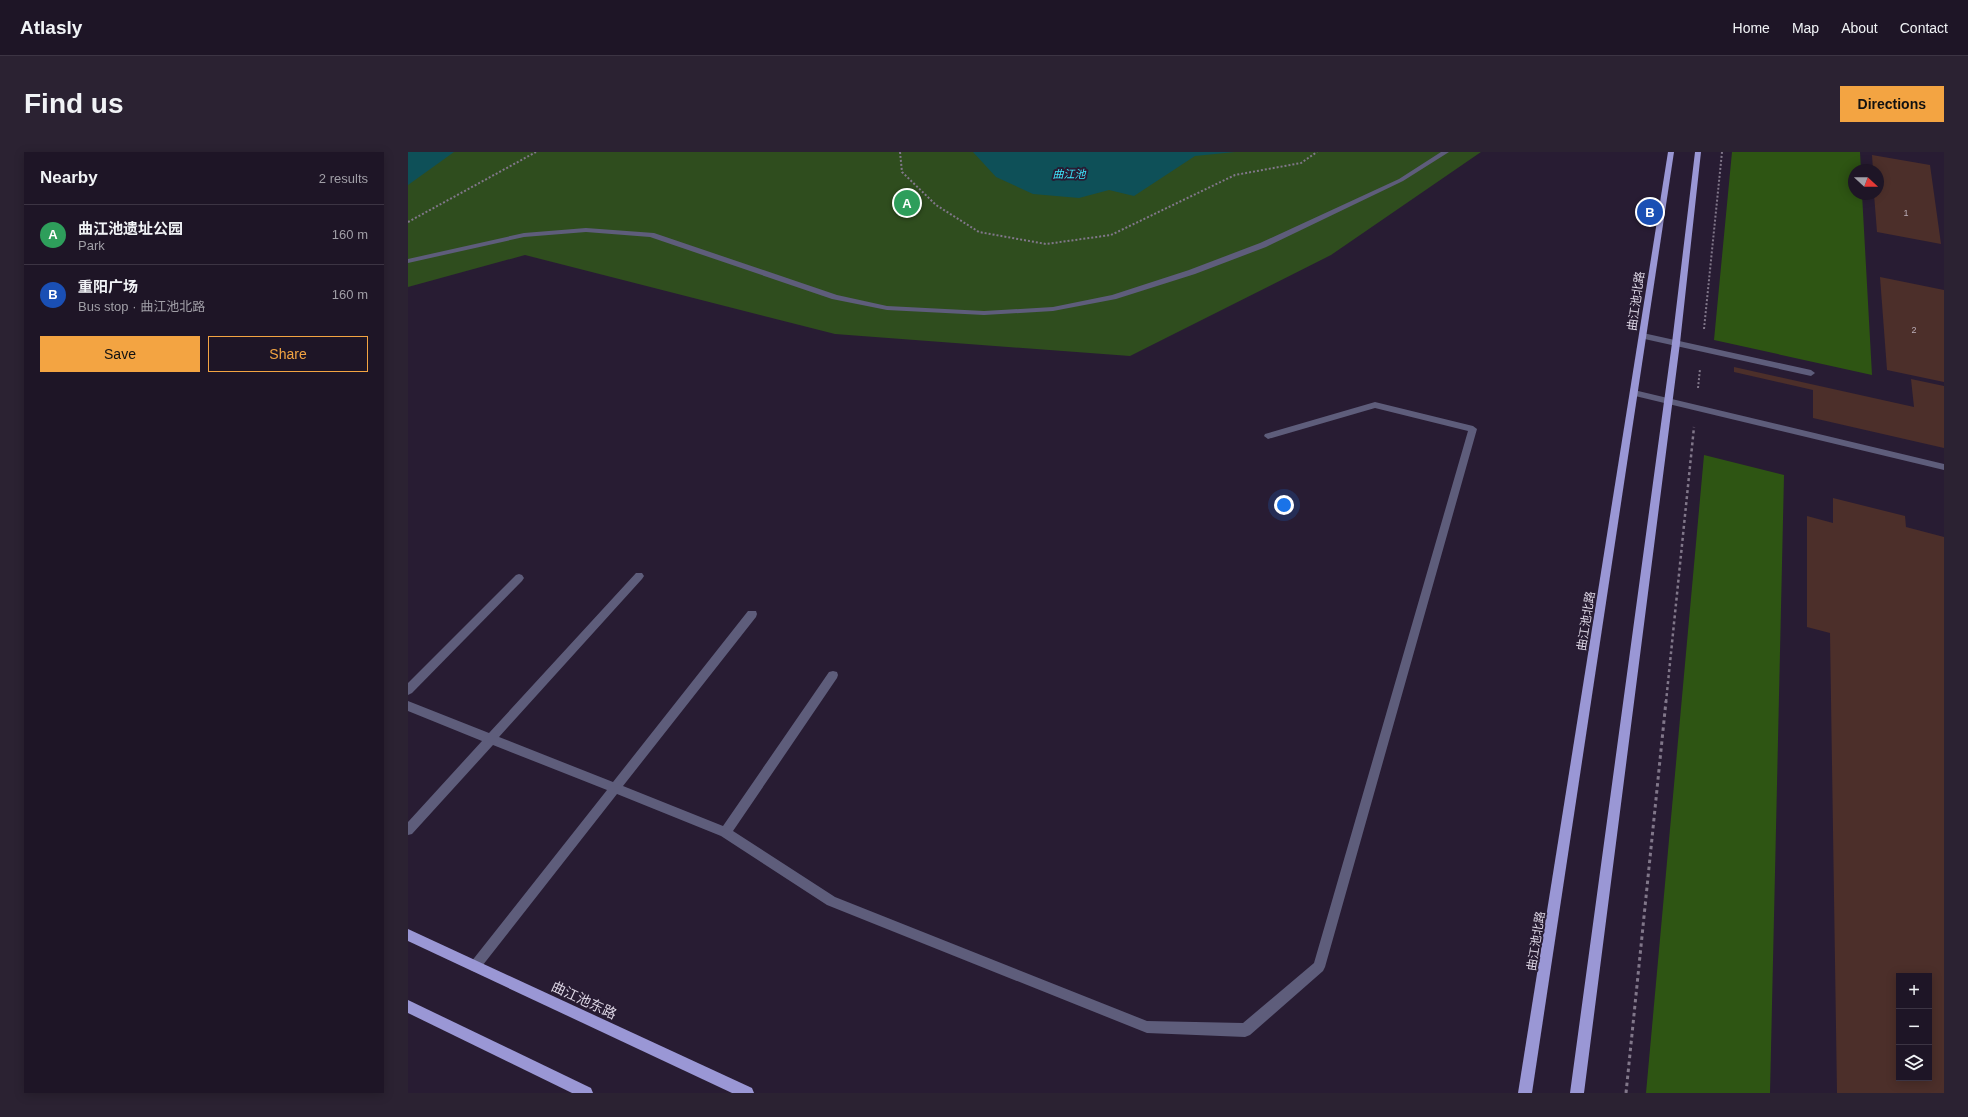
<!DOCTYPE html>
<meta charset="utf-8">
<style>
:root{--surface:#1e1526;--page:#2b2232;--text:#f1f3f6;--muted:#a19fa7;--line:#3c3443;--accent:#f3a442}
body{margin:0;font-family:Arial,"Noto Sans SC",sans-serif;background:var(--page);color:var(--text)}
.controls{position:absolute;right:12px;bottom:12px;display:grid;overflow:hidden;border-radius:0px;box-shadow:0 2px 10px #0003}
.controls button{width:36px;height:36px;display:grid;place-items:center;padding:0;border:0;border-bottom:1px solid var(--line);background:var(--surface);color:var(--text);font:20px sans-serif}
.compass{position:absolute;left:1440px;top:12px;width:36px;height:36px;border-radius:50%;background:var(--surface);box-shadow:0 2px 10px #0003;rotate:111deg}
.you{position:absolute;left:876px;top:353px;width:14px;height:14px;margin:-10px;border:3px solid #fff;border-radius:50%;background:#1a73e8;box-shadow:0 0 0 6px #1a73e833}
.badge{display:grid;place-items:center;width:26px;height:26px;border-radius:50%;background:var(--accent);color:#fff;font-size:13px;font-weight:700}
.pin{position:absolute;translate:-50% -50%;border:2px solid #fff;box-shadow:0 1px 4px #0006}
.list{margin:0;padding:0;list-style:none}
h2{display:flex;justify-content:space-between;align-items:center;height:52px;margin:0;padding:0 16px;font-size:17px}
h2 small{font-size:13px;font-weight:400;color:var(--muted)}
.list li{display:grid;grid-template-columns:26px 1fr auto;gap:12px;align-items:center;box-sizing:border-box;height:60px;padding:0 16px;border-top:1px solid var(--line)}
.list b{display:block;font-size:15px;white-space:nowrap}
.list p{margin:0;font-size:13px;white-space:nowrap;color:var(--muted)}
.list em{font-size:13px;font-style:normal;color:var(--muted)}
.actions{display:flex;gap:8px;padding:12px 16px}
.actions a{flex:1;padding:9px 0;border:1px solid var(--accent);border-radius:0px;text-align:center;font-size:14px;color:var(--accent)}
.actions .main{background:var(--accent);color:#111}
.icon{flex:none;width:22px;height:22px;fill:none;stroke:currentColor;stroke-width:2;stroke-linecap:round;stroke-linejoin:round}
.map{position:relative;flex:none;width:1536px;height:941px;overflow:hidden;border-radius:0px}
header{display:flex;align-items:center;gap:24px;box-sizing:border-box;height:56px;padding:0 20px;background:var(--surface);border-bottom:1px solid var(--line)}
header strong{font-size:19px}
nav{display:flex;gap:22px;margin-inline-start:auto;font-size:14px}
.intro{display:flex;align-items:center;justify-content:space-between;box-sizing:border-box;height:96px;padding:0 24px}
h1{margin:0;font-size:28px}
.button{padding:10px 18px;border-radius:0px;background:var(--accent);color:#111;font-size:14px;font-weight:700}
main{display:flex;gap:24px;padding:0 24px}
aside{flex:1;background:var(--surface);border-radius:0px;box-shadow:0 2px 10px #0003}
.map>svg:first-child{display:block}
.green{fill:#2f4d1e}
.forest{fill:#2e5513}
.water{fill:#0e5058}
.building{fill:#4c2f2a;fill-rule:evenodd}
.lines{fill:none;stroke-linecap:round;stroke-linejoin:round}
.path-far2{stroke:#81778a;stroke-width:2;stroke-dasharray:2 2;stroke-linecap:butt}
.path-far1{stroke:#81778a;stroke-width:2.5;stroke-dasharray:3 3;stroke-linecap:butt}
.path{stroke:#81778a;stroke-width:3;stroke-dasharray:3.5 3.5;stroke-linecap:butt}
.minor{fill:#5e5d7b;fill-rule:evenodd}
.major{fill:#9a97d5;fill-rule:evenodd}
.labels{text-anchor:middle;stroke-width:4;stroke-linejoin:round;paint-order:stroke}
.far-number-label{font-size:9px;fill:#baadb7}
.far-water-label{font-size:11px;font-style:italic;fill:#3ee7fd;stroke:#281c33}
.street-label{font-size:12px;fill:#ded7e6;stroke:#281c33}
.near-street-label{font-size:14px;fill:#ded7e6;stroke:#281c33}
</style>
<header>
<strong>Atlasly</strong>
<nav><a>Home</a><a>Map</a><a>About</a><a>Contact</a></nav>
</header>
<div class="intro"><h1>Find us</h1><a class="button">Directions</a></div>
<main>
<aside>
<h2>Nearby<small>2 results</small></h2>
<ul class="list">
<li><span class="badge" style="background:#2e9e5b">A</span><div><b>曲江池遗址公园</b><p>Park</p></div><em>160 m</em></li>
<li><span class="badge" style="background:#1a4fb4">B</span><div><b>重阳广场</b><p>Bus stop · 曲江池北路</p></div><em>160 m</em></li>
</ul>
<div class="actions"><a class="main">Save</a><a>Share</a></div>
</aside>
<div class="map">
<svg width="1536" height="941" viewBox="0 0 1536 941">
<rect width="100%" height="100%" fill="#281c33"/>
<path class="green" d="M0,0H1073L923,103L722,204L427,182L117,103L0,135Z"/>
<g class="forest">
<path d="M1324,0H1452L1453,18H1446V42H1454L1464,223L1306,188Z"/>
<path d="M1296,303L1376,323L1362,941H1238Z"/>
</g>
<g class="water">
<path d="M0,0H46L0,33Z"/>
<path d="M565,0H827L787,4L726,44L701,38L671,46L625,42L588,25Z"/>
</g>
<g class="building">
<path d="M1464,3L1522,13L1533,92L1469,80L1466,42H1470V18H1465Z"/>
<path d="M1472,125L1536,138V230L1479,218Z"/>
<path d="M1326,215L1506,255L1503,227L1536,234V296L1405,266V238L1326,220Z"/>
<path d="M1425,346L1497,364L1498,375L1536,385V941H1429L1422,481L1399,475V364L1425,371ZM1491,824H1521V926H1491Z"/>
</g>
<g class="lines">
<g class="path-far2">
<path d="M492,0L494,20L528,53L571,80L638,92L703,83L827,23L893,11L909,0"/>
<path d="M0,70L128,0"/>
<path d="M1296,177L1314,0"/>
<path d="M1290,236L1292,217"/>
</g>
<path class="path-far1" d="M1258,550L1286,275"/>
<path class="path" d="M1218,941L1258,549"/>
<g class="minor">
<path d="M1033,0H1041L995,29L858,95L787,122L708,147L645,159L576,163L479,158L424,147L242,85L178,80L116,85L0,111V107L116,81L178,76L246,81L429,143L479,154L576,159L645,155L704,143L781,118L852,91L991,27Z"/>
<path d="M1235,181L1403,218L1407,221L1403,224L1232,186L1231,184Z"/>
<path d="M1226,238L1536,312V318L1223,243V239Z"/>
<path d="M967,250L1065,274L1069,277L917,815L915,819L842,883L837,885L739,881L419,753L313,684L209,642L71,818L67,820L63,818L61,814L63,810L199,638L85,593L4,682L0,683V670L74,589L0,559V549L81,581L228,421H234L236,424L234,427L91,585L205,630L340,459H348L349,462L348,465L215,634L315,674L421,520L425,519L429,520L430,523L429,526L325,679L427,745L739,869L835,871L906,811L1060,279L967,256L860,287L856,284L857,282Z"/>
<path d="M111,422L114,423L116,426L114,429L4,541L0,543V531L108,423Z"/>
</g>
<g class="major">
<path d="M1260,0H1266L1124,941H1110Z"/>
<path d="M1287,0H1293L1272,191L1176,941H1162L1264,191Z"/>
<path d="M0,777L344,936L346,941H324L0,789Z"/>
<path d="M0,848L183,936L185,941H164L0,861Z"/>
</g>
</g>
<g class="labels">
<g class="far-number-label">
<text x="1498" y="64">1</text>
<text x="1506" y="181">2</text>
</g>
<g class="far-water-label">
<text x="661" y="26">曲江池</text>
</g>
<g class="street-label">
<text transform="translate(1228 149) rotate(-82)" y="4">曲江池北路</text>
<text transform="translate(1178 469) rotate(-81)" y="4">曲江池北路</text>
<text transform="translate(1128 789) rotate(-81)" y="4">曲江池北路</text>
</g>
<g class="near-street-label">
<text transform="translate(176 848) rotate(25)" y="5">曲江池东路</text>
</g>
</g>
</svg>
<div class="controls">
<button>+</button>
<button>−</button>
<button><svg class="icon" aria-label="layers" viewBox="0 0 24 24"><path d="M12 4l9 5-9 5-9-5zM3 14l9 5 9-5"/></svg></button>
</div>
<svg class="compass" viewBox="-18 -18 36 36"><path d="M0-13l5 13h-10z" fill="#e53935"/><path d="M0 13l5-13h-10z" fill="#a19fa7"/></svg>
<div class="you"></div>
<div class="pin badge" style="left:499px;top:51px;background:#2e9e5b">A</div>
<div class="pin badge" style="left:1242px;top:60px;background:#1a4fb4">B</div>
</div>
</main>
